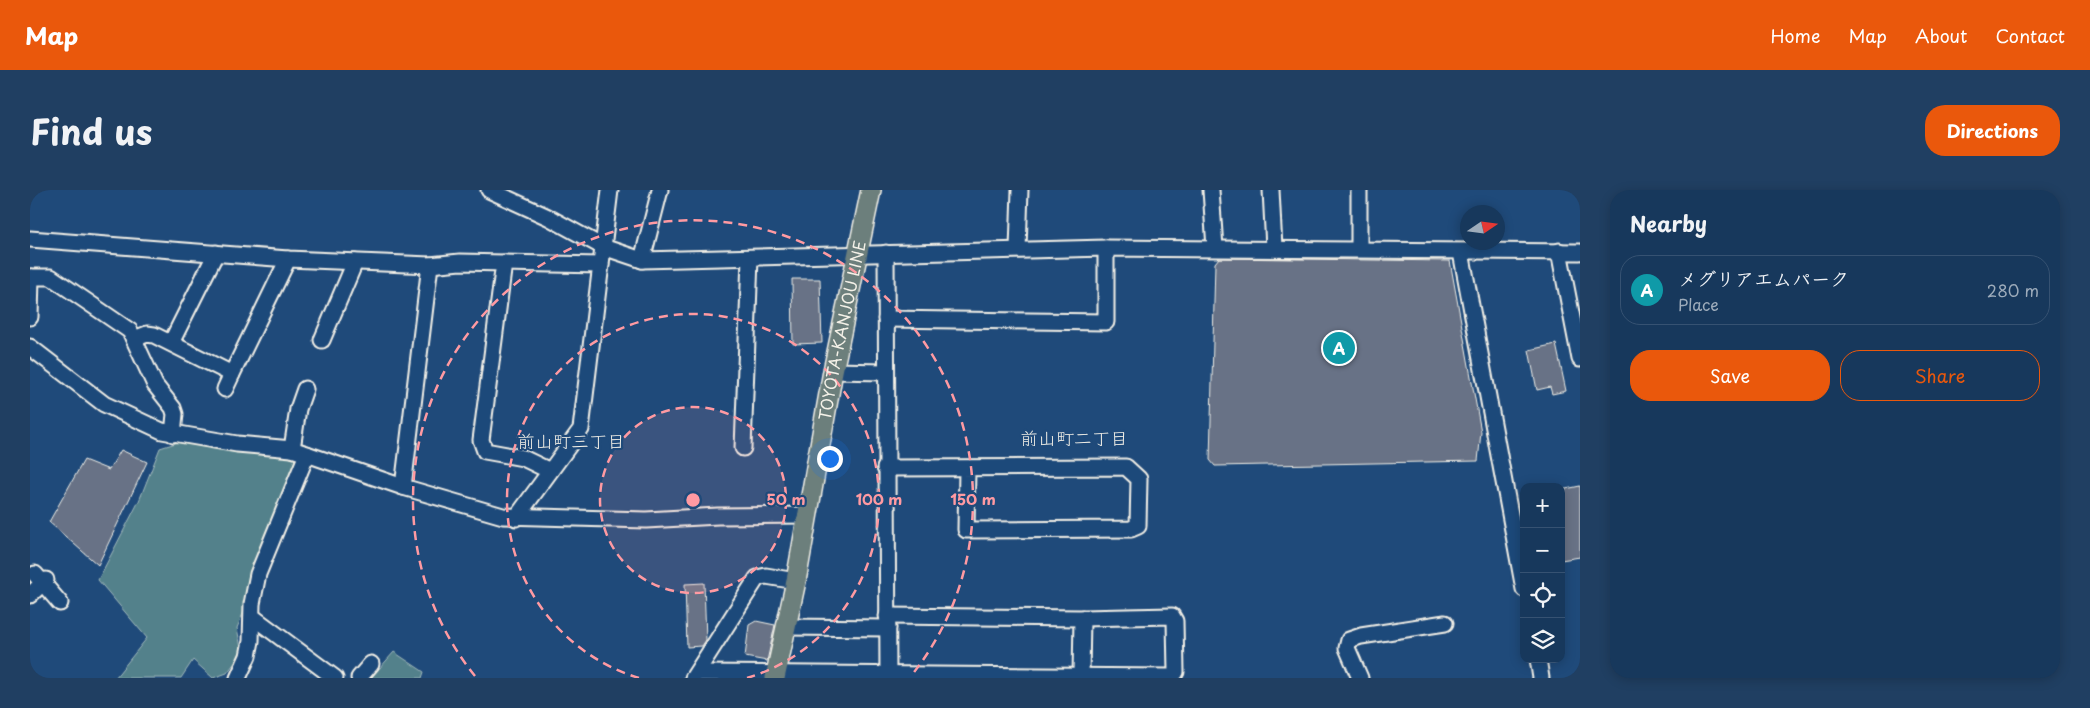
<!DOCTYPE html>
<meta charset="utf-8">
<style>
:root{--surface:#17385c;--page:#203f62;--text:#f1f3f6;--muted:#9eacbb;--line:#365272;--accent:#ea580c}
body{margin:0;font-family:"Playpen Sans","Klee One",sans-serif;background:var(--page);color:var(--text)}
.controls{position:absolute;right:15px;bottom:15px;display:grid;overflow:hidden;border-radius:10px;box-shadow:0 2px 12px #0003}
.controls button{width:45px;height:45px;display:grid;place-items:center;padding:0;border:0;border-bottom:1px solid var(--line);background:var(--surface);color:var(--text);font:25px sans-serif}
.compass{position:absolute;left:1430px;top:15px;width:45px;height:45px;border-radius:50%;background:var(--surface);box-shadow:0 2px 12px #0003;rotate:77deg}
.you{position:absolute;left:799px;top:268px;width:18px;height:18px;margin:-12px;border:4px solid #fff;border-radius:50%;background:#1a73e8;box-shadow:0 0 0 8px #1a73e833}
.badge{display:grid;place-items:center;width:32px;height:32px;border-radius:50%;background:var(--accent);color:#fff;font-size:16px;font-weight:700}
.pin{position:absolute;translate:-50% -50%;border:2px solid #fff;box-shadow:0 1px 5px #0006}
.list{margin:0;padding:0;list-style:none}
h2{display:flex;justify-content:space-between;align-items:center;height:65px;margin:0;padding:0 20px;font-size:21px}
h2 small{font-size:16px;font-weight:400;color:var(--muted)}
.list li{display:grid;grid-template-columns:32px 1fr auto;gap:15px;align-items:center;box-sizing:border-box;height:70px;margin:0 10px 10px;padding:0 10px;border:1px solid var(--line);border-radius:20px}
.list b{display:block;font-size:19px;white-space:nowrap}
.list p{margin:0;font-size:16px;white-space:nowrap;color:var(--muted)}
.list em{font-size:16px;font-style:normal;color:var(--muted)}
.actions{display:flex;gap:10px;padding:15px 20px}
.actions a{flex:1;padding:11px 0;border:1px solid var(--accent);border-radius:20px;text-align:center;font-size:18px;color:var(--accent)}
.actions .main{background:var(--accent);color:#fff}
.icon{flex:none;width:28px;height:28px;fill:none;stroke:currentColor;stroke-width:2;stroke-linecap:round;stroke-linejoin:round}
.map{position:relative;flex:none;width:1550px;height:488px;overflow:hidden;border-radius:20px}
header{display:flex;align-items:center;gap:30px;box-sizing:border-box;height:70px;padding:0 25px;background:var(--accent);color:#fff}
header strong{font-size:24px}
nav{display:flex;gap:28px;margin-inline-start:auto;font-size:18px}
.intro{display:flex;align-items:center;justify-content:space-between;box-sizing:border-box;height:120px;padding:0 30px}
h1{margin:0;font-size:35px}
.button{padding:12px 22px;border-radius:20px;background:var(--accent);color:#fff;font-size:18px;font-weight:700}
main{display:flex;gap:30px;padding:0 30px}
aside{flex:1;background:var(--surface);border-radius:20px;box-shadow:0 2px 12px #0003}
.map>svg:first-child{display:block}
.green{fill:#52818b;stroke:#a3b9ba}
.building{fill:#677286;stroke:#f4f1e8}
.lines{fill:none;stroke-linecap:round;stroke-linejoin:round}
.minor-casing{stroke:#f4f1e8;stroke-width:19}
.major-casing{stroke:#f4f1e8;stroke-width:22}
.minor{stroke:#1f4a7a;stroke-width:15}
.major{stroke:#6c7f7c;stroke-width:19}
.ring{fill:none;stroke:#ff9aa2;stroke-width:2.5;stroke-dasharray:9 6}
.labels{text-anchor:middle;stroke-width:4.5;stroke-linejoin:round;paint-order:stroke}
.street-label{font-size:16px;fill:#f4f1e8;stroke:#1f4a7a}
.neighbourhood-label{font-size:18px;fill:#f4f1e8;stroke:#1f4a7a}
.centre{fill:#ff9aa2;stroke:#1f4a7a;stroke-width:2.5}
.ring-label{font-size:15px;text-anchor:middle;font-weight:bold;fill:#ff9aa2;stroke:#1f4a7a;stroke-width:4.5;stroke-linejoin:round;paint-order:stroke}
</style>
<header>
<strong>Map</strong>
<nav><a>Home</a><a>Map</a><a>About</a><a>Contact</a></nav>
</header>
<div class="intro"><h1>Find us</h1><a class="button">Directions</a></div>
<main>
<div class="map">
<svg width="1550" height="488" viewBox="0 0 1550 488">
<rect width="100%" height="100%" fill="#1f4a7a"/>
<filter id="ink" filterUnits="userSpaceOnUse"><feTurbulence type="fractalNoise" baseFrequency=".02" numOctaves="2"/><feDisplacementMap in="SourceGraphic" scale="10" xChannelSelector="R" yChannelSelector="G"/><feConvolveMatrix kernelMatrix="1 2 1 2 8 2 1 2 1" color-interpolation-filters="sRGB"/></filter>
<g filter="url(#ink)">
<g class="green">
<path d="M149,252L262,259L269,271L248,324L222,376L216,416L207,438L212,463L197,483L183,488L163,470L151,488H85L117,448L68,390L109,311L130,258Z"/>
<path d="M364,462L394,482L392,488H341Z"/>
</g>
<g class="building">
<path d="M1189,68L1420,71L1451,242L1448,271L1185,276L1180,270L1185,73Z"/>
<path d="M762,89H790L792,153L763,154Z"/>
<path d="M1526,154L1536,201L1522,204L1520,197L1507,200L1499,160Z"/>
<path d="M91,260L117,272L68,375L19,332L54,270L79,280Z"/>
<path d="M1550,296V367L1531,370V300Z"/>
<path d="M674,393L676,450L672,456L657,457L655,394Z"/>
<path d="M726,431L745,435L737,471L715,467L719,435Z"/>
</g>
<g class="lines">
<g class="minor-casing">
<g id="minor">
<path d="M459,0L518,27L573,57L612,70L1076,58L1550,62"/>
<path d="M1181,0L1185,58"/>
<path d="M1241,0L1244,58"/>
<path d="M1329,0V59"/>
<path d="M0,49L258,69L400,75L430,72L571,75"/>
<path d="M988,59L990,0"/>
<path d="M1529,61L1550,169"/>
<path d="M1431,62L1494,399"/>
<path d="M856,63L858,488"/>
<path d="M612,70L630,0"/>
<path d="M474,73L451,250L455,261L493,268L520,281"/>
<path d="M0,87H21L100,141L125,195L143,218L145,224L143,244"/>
<path d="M0,127L1,87"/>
<path d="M856,129L1076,132V58"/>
<path d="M104,149L117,144L124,145L202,184L258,69"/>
<path d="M292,150L325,72"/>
<path d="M141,153L186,63"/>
<path d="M0,157L74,214L132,241L207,254L262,259L373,297L473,326L616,330L688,326L778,325"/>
<path d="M803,181L855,182"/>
<path d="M195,199L202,184"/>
<path d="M713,258L720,68"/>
<path d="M262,259L268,219L275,199"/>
<path d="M855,278L1096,277L1109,289L1108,336L1101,339L936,340L937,279"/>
<path d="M373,297L400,75"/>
<path d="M486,328L551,239L580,0"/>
<path d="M5,384L30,413"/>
<path d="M0,405L16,390"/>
<path d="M223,427L305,488"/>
<path d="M756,437L858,438"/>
<path d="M1508,469L1511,488"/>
<path d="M667,483L1142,487L1146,482L1145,431L1142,426L1052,428L857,426"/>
<path d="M1051,485L1052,428"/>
<path d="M208,488L218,466L221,451L222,414L228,384L277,264"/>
<path d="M329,488L341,474"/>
<path d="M663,488L727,388L736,386L766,391"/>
<path d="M1330,488L1317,458L1319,450L1331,446L1415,433"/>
</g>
</g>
<g class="major-casing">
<g id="major">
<path id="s1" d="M745,488L766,391L803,181L841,0"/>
</g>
</g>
<use href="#minor" class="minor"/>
<use href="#major" class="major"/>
</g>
</g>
<circle cx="663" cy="310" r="93" fill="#ff9aa2" fill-opacity=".12"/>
<g class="ring">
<circle cx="663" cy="310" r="93"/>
<path d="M609 488A186 186 0 1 1 717 488"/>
<path d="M445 486A280 280 0 1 1 881 486"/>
</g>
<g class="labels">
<g class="street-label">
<text dy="6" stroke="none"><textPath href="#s1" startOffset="354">TOYOTA-KANJOU LINE</textPath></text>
</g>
<g class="neighbourhood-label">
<text x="1044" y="255">前山町二丁目</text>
<text x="541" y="258">前山町三丁目</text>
</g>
</g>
<circle cx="663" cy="310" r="8" class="centre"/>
<g class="ring-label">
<text x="756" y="315">50 m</text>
<text x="849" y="315">100 m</text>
<text x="943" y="315">150 m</text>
</g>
</svg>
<div class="controls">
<button>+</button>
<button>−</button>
<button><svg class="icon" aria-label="locate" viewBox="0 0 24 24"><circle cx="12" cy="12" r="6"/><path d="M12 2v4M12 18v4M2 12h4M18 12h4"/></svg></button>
<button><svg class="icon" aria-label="layers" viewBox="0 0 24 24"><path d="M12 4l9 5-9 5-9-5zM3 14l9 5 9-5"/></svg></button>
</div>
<svg class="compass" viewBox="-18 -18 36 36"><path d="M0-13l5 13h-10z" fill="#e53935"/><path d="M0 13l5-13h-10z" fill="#9eacbb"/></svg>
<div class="you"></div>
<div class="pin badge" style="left:1309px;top:158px;background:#0f9aa8">A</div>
</div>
<aside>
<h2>Nearby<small></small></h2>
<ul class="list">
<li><span class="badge" style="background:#0f9aa8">A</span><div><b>メグリアエムパーク</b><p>Place</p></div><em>280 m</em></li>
</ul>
<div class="actions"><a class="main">Save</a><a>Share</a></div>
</aside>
</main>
